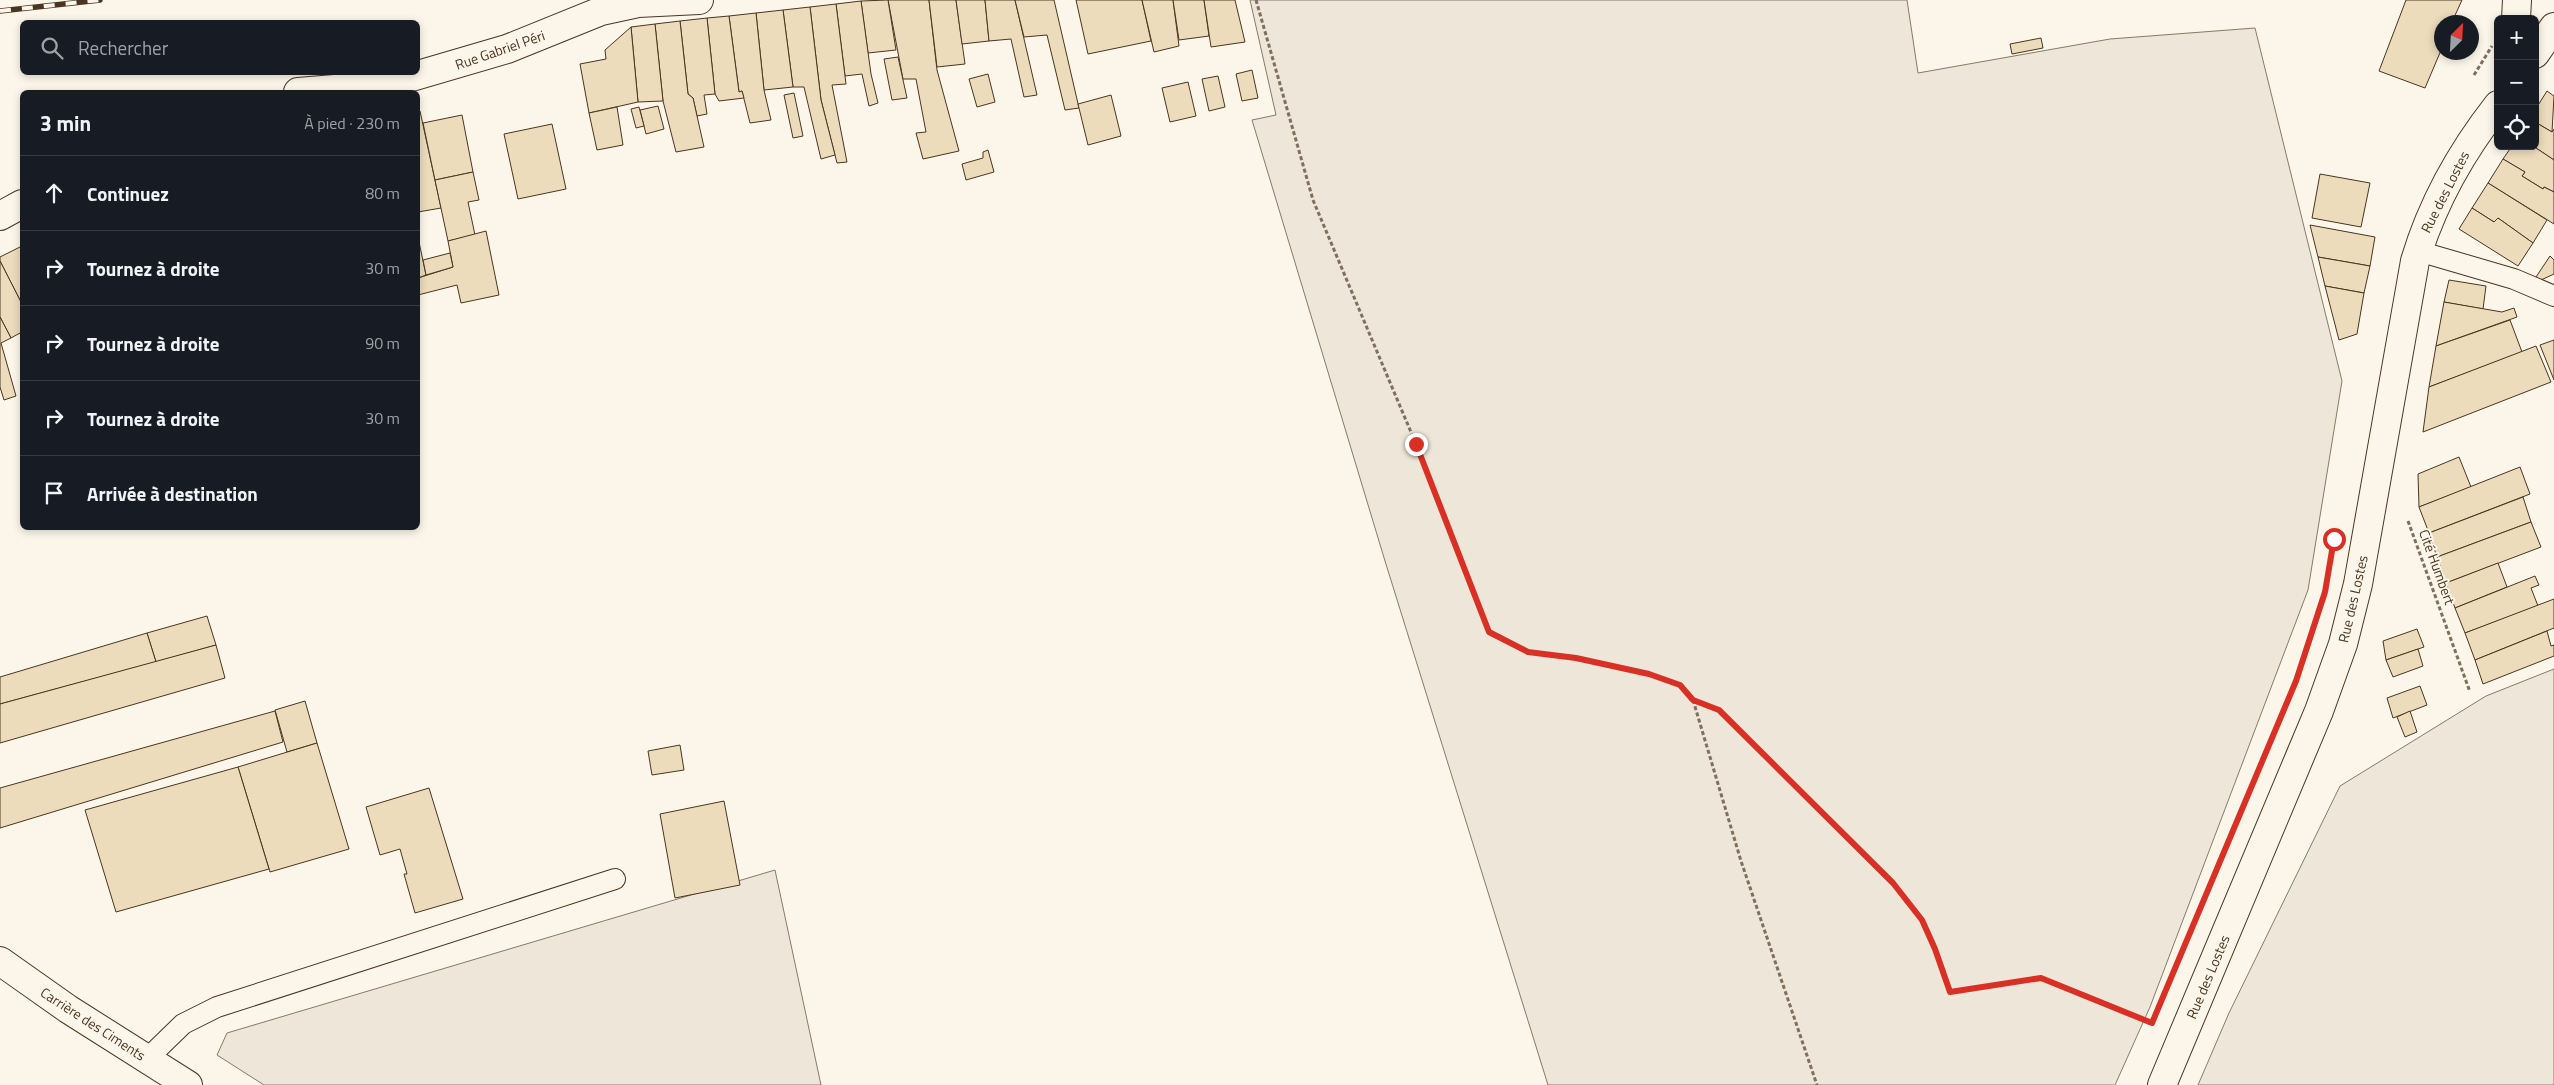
<!DOCTYPE html>
<html lang="fr">
<meta charset="utf-8">
<style>
:root{--surface:#171b24;--page:#20242c;--text:#f1f3f6;--muted:#9ea1a6;--line:#363941}
body{margin:0;font-family:"Titillium Web",sans-serif;background:var(--page);color:var(--text)}
.controls{position:absolute;right:15px;top:15px;display:grid;overflow:hidden;border-radius:8px;box-shadow:0 2px 8px #0003}
.controls button{width:45px;height:45px;display:grid;place-items:center;padding:0;border:0;border-bottom:1px solid var(--line);background:var(--surface);color:var(--text);font:25px sans-serif}
.compass{position:absolute;left:2434px;top:15px;width:45px;height:45px;border-radius:50%;background:var(--surface);box-shadow:0 2px 8px #0003;rotate:24deg}
.stop{position:absolute;width:15px;height:15px;margin:-11px;border:4px solid #d93025;border-radius:50%;background:#fff}
.stop.end{background:#d93025;border-color:#fff;box-shadow:0 1px 5px #0008}
.list{margin:0;padding:0;list-style:none}
h2{display:flex;justify-content:space-between;align-items:center;height:65px;margin:0;padding:0 20px;font-size:21px}
h2 small{font-size:16px;font-weight:400;color:var(--muted)}
.list li{display:grid;grid-template-columns:32px 1fr auto;gap:15px;align-items:center;box-sizing:border-box;height:75px;padding:0 20px;border-top:1px solid var(--line)}
.list b{display:block;font-size:19px;white-space:nowrap}
.list em{font-size:16px;font-style:normal;color:var(--muted)}
.icon{flex:none;width:28px;height:28px;fill:none;stroke:currentColor;stroke-width:2;stroke-linecap:round;stroke-linejoin:round}
.map{position:relative;flex:none;width:2554px;height:1085px;overflow:hidden}
.search{position:absolute;background:var(--surface);box-shadow:0 2px 8px #0003;left:20px;top:20px;width:400px;height:55px;display:flex;align-items:center;gap:12px;box-sizing:border-box;padding:0 18px;border-radius:8px;color:var(--muted);font-size:19px}
.panel{position:absolute;background:var(--surface);box-shadow:0 2px 8px #0003;left:20px;top:90px;width:400px;height:440px;border-radius:8px}
.map>svg:first-child{display:block}
.green{fill:#ede6d9;stroke:#887966}
.building{fill:#ecdcbc;stroke:#4a3520}
.lines{fill:none;stroke-linecap:round;stroke-linejoin:round}
.service-casing{stroke:#4a3520;stroke-width:22}
.minor-casing{stroke:#4a3520;stroke-width:30}
.path{stroke:#7f6f5c;stroke-width:3;stroke-dasharray:4 2.5;stroke-linecap:butt}
.service{stroke:#fbf6e9;stroke-width:20}
.minor{stroke:#fbf6e9;stroke-width:28}
.rail-casing{stroke:#4a3520;stroke-width:5.5}
.rail{stroke:#fbf6e9;stroke-width:4;stroke-dasharray:11;stroke-linecap:butt}
.route{stroke:#d93025;stroke-width:6}
.labels{text-anchor:middle;stroke-width:4;stroke-linejoin:round;paint-order:stroke}
.street-label{font-size:14px;fill:#4a3520;stroke:#fbf6e9}
</style>
<div class="map">
<svg width="2554" height="1085" viewBox="0 0 2554 1085">
<rect width="100%" height="100%" fill="#fbf6e9"/>
<g class="green">
<path d="M1250,0H1907L1918,73L2110,39L2255,28L2342,381L2308,590L2150,1007L2115,1085H1548L1385,561L1252,120L1276,115Z"/>
<path d="M2554,669V1085H2198L2229,1013L2340,786L2486,696Z"/>
<path d="M775,870L821,1085H264L217,1055L227,1033Z"/>
</g>
<g class="building">
<path d="M888,0H929L937,70L959,151L923,159L916,133L926,132L916,79H903Z"/>
<path d="M888,0L896,50L868,53L861,1Z"/>
<path d="M929,0H956L965,64L937,67Z"/>
<path d="M956,0H985L989,41L962,44Z"/>
<path d="M985,0H1015L1037,95L1024,97L1011,39L989,41Z"/>
<path d="M1015,0H1054L1079,108L1065,110L1047,35L1024,37Z"/>
<path d="M1076,0H1142L1151,41L1088,54Z"/>
<path d="M1142,0H1173L1179,46L1154,52Z"/>
<path d="M1173,0H1204L1209,36L1179,40Z"/>
<path d="M1204,0H1235L1245,42L1211,47Z"/>
<path d="M2406,0H2462L2452,22H2442V48L2425,88L2379,71Z"/>
<path d="M861,1L871,74L878,103L869,106L862,74L845,76L836,4Z"/>
<path d="M836,4L846,84L832,85L847,162L837,163L821,100L810,7Z"/>
<path d="M810,7L821,100L835,155L821,159L804,87H793L783,10Z"/>
<path d="M783,10L793,87L764,90L756,13Z"/>
<path d="M756,13L764,90L771,120L750,123L742,91L739,92L729,16Z"/>
<path d="M729,16L739,92L742,91L744,98L719,101L715,94L707,18Z"/>
<path d="M707,18L715,94L704,95L707,114L697,116L693,98L688,94L680,21Z"/>
<path d="M680,21L688,94L693,98L704,147L676,152L663,101L655,24Z"/>
<path d="M655,24L663,101L638,102L631,27Z"/>
<path d="M631,27L638,102L589,113L580,64L606,59L605,50Z"/>
<path d="M2041,38L2043,48L2012,54L2010,44Z"/>
<path d="M898,57L907,98L892,100L884,59Z"/>
<path d="M1252,70L1258,98L1242,101L1236,74Z"/>
<path d="M988,74L995,102L977,107L969,79Z"/>
<path d="M1218,76L1225,107L1209,111L1202,79Z"/>
<path d="M1188,82L1196,116L1170,122L1162,88Z"/>
<path d="M2547,91L2554,96L2552,132L2535,122V110Z"/>
<path d="M794,93L803,136L793,138L784,95Z"/>
<path d="M1111,95L1121,136L1088,145L1078,104Z"/>
<path d="M658,106L664,129L646,134L640,110Z"/>
<path d="M617,107L623,145L597,150L589,113Z"/>
<path d="M639,107L644,126L636,128L631,109Z"/>
<path d="M420,111L441,208L418,212V112Z"/>
<path d="M462,115L473,172L435,180L423,123Z"/>
<path d="M2535,122L2552,132L2554,129V160L2533,146H2535Z"/>
<path d="M552,124L566,189L518,199L504,134Z"/>
<path d="M2512,146H2533L2554,160V192L2544,187L2543,189L2522,176L2525,172L2503,159Z"/>
<path d="M988,150L994,172L966,180L962,164L983,158V152Z"/>
<path d="M2503,159L2525,172L2522,176L2543,189L2544,187L2554,192V224L2488,183Z"/>
<path d="M473,172L479,200L468,202L475,235L448,241L435,180Z"/>
<path d="M2320,174L2370,183L2361,227L2312,218Z"/>
<path d="M2488,183L2547,220L2533,243L2498,218L2494,222L2472,208Z"/>
<path d="M2472,208L2494,222L2498,218L2533,243L2518,266L2459,229Z"/>
<path d="M2310,225L2375,237L2370,266L2318,257Z"/>
<path d="M486,231L499,295L461,303L457,285L418,295V278L453,267L448,241Z"/>
<path d="M419,242L426,275L418,278V243Z"/>
<path d="M22,246V304L0,261V257Z"/>
<path d="M450,253L453,267L426,275L423,260Z"/>
<path d="M2550,256L2554,260V274L2541,280L2536,277Z"/>
<path d="M2318,257L2370,266L2364,293L2325,286Z"/>
<path d="M0,261L22,304V341L20,333L11,338L0,317Z"/>
<path d="M2449,280L2486,286L2483,309L2444,302Z"/>
<path d="M2325,286L2364,293L2357,334L2339,340Z"/>
<path d="M2444,302L2502,312L2514,308L2517,317L2436,346Z"/>
<path d="M0,317L11,338L1,343L16,396L4,400L0,387Z"/>
<path d="M2510,320L2522,352L2429,387L2436,346Z"/>
<path d="M2554,340V380L2540,345Z"/>
<path d="M2536,346L2551,382L2423,432L2429,387Z"/>
<path d="M2459,457L2471,487L2419,507L2418,474Z"/>
<path d="M2520,467L2530,494L2429,533L2419,507Z"/>
<path d="M2523,497L2531,522L2437,557L2429,533Z"/>
<path d="M2531,522L2541,547L2446,583L2437,557Z"/>
<path d="M2498,563L2507,587L2455,608L2446,583Z"/>
<path d="M2535,576L2539,585L2531,588L2538,606L2465,633L2455,608Z"/>
<path d="M2554,599V628L2475,660L2465,633Z"/>
<path d="M207,616L216,645L156,662L147,633Z"/>
<path d="M2417,629L2424,647L2386,660L2383,641Z"/>
<path d="M2547,631L2551,646L2554,645V656L2483,684L2475,660Z"/>
<path d="M147,633L156,662L0,704V677Z"/>
<path d="M216,645L225,678L0,743V704Z"/>
<path d="M2418,649L2423,666L2393,677L2386,660Z"/>
<path d="M2420,686L2427,705L2393,718L2387,698Z"/>
<path d="M305,701L317,743L287,752L275,710Z"/>
<path d="M275,711L283,742L0,828V788Z"/>
<path d="M2410,711L2417,732L2405,737L2397,717Z"/>
<path d="M317,743L349,849L270,872L238,767Z"/>
<path d="M680,745L684,770L652,775L648,751Z"/>
<path d="M238,767L269,869L116,912L85,810Z"/>
<path d="M429,788L463,899L415,913L404,874H407L400,849L380,855L366,807Z"/>
<path d="M724,801L740,885L675,898L660,814Z"/>
</g>
<g class="lines">
<g class="service-casing">
<g id="service">
<path d="M2418,251L2514,279L2554,296"/>
<path d="M147,1059L183,1024L217,1007L615,879"/>
</g>
</g>
<g class="minor-casing">
<g id="minor">
<path d="M2516,19L2517,0"/>
<path d="M2535,54L2554,27"/>
<path d="M298,92L384,85L507,49L601,11L638,3L699,0"/>
<path d="M0,216L22,204"/>
<path d="M0,961L68,1009L188,1085"/>
<path d="M2162,1085L2319,711L2343,644L2358,584L2415,261C2432,204 2461,152 2498,105"/>
</g>
</g>
<g class="path">
<path d="M1256,0L1313,200L1416,444L1489,632L1528,652L1576,658L1649,674L1681,685L1693,700L1719,710L1893,883L1922,920L1951,992L2041,978L2149,1022"/>
<path d="M2474,75L2492,46"/>
<path d="M2408,521L2470,692"/>
<path d="M1693,700L1741,861L1817,1085"/>
</g>
<use href="#service" class="service"/>
<use href="#minor" class="minor"/>
<g class="rail-casing">
<path id="rail" d="M0,11L100,0"/>
</g>
<use href="#rail" class="rail"/>
</g>
<g class="lines">
<path class="route" d="M1416,444L1489,632L1528,652L1576,658L1649,674L1680,685L1693,700L1719,710L1893,883L1922,920L1935,949L1950,992L2041,978L2152,1023L2296,681L2325,592L2334,539"/>
</g>
<g class="labels">
<g class="street-label">
<text transform="translate(500 50) rotate(-19)" y="5">Rue Gabriel Péri</text>
<text transform="translate(2445 192) rotate(-63)" y="5">Rue des Lostes</text>
<text transform="translate(2437 567) rotate(70)" y="5">Cité Humbert</text>
<text transform="translate(2353 599) rotate(-77)" y="5">Rue des Lostes</text>
<text transform="translate(2208 977) rotate(-67)" y="5">Rue des Lostes</text>
<text transform="translate(93 1024) rotate(33)" y="5">Carrière des Ciments</text>
</g>
</g>
</svg>
<div class="controls">
<button>+</button>
<button>−</button>
<button><svg class="icon" aria-label="locate" viewBox="0 0 24 24"><circle cx="12" cy="12" r="6"/><path d="M12 2v4M12 18v4M2 12h4M18 12h4"/></svg></button>
</div>
<svg class="compass" viewBox="-18 -18 36 36"><path d="M0-13l5 13h-10z" fill="#e53935"/><path d="M0 13l5-13h-10z" fill="#9ea1a6"/></svg>
<div class="stop" style="left:2334px;top:539px"></div>
<div class="stop end" style="left:1416px;top:444px"></div>
<div class="search"><svg class="icon" aria-label="search" viewBox="0 0 24 24"><circle cx="10" cy="10" r="6"/><path d="M15 15l6 6"/></svg>Rechercher</div>
<section class="panel">
<h2>3 min<small>À pied · 230 m</small></h2>
<ul class="list">
<li><svg class="icon" aria-label="ahead" viewBox="0 0 24 24"><path d="M12 20V5M6 11l6-6 6 6"/></svg><div><b>Continuez</b></div><em>80 m</em></li>
<li><svg class="icon" aria-label="right" viewBox="0 0 24 24"><path d="M7 20v-9h11M14 6l5 5-5 5"/></svg><div><b>Tournez à droite</b></div><em>30 m</em></li>
<li><svg class="icon" aria-label="right" viewBox="0 0 24 24"><path d="M7 20v-9h11M14 6l5 5-5 5"/></svg><div><b>Tournez à droite</b></div><em>90 m</em></li>
<li><svg class="icon" aria-label="right" viewBox="0 0 24 24"><path d="M7 20v-9h11M14 6l5 5-5 5"/></svg><div><b>Tournez à droite</b></div><em>30 m</em></li>
<li><svg class="icon" aria-label="arrive" viewBox="0 0 24 24"><path d="M6 21V4h12l-3 4 3 4H6"/></svg><div><b>Arrivée à destination</b></div></li>
</ul>
</section>
</div>
